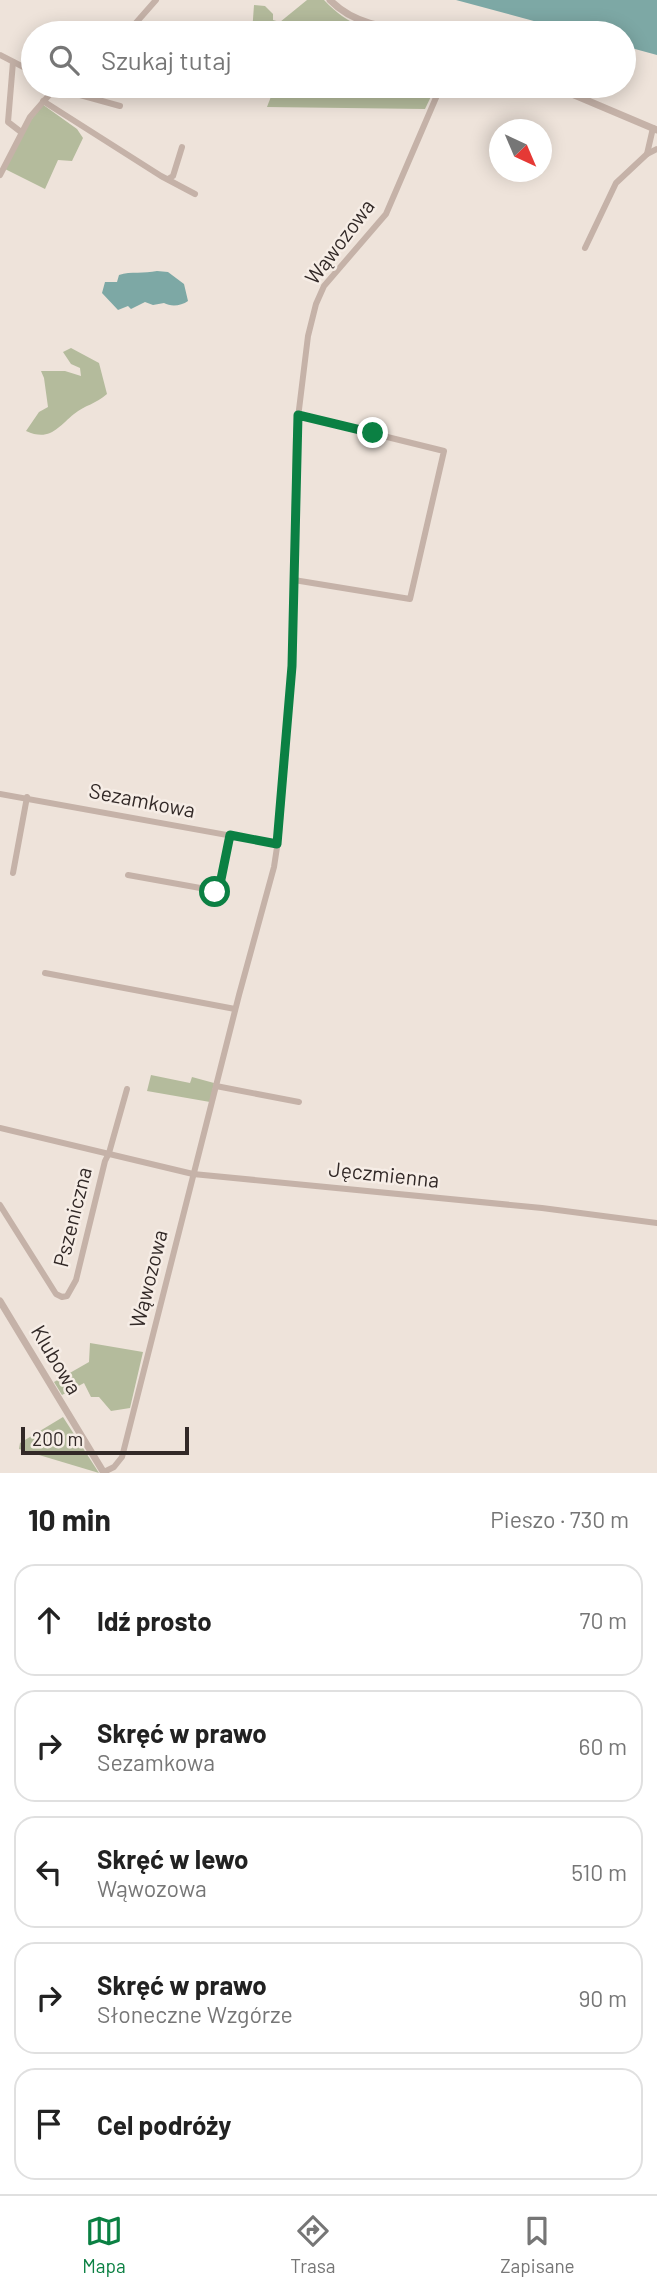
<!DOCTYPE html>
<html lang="pl">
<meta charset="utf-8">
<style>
:root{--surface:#fff;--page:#f6f6f6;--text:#222;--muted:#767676;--line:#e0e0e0;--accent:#0b8043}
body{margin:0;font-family:Barlow,sans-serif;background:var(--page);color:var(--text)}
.compass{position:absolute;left:489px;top:119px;width:63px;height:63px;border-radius:50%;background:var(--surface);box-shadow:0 4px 18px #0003;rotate:136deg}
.scale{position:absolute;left:21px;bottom:18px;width:168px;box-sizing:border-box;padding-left:7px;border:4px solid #322927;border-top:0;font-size:19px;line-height:24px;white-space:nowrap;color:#322927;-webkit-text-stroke:5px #f6ede6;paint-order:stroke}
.stop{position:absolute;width:21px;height:21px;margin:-16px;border:5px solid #0b8043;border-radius:50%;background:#fff}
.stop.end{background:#0b8043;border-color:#fff;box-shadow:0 2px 7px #0008}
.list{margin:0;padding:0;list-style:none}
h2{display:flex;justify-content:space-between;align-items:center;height:91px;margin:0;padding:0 28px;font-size:30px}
h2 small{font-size:23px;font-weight:400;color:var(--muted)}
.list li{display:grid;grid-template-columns:46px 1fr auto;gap:21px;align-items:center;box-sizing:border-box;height:112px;margin:0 14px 14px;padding:0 14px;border:2px solid var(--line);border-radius:21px}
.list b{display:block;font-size:26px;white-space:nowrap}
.list p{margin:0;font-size:23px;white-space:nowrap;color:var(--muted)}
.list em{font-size:23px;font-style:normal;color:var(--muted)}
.icon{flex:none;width:38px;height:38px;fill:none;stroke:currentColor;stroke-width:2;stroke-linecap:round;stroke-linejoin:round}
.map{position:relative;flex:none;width:657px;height:1473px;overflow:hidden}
.search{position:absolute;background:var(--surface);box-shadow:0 4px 18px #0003;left:21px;right:21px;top:21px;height:77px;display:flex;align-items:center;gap:18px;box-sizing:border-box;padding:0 24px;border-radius:38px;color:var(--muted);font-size:26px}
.sheet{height:721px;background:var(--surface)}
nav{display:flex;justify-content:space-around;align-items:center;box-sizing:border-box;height:98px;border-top:2px solid var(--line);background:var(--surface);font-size:19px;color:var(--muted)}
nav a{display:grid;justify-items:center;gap:4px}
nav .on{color:var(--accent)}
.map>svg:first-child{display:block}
.green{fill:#b4bb9c}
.water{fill:#7da8a5}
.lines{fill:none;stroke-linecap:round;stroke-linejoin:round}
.minor{stroke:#c5b2a8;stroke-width:6}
.tertiary{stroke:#c5b2a8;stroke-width:7}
.route{stroke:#0b8043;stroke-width:9}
.labels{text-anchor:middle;stroke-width:5;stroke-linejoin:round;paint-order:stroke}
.street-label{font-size:21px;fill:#322927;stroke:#f6ede6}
</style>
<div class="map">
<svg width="657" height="1473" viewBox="0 0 657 1473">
<rect width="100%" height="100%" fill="#eee3da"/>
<g class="green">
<path d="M307,0H324C351,28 365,28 402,33H252L254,5L265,6L273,14V20L280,22Z"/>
<path d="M275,86H436L425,109L267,107Z"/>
<path d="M42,104L77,129L83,138L72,161L58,160L45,189L5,169L23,132Z"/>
<path d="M71,348L99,363L107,394C96,404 85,405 74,414C58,427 50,442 26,431L39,412L48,407L44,378L41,371H65L81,376L80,368L71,364L63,352Z"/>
<path d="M151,1075L190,1083L192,1077L214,1083L210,1102L147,1091Z"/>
<path d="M90,1343L143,1352L130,1408L111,1411L99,1397H91L84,1383L62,1395L54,1382L89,1362Z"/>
<path d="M63,1417L99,1473L19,1449L20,1443Z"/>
</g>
<g class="water">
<path d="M456,0H657V55L624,46V33H578Z"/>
<path d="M157,271L168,272L184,284L188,301C181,306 171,307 164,303L153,305L145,302L131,309L128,306L118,310L102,293L105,282H117L119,275C131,271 144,274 157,271Z"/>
</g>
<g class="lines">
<g class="minor">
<path d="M127,33L156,0"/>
<path d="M0,55L33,72"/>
<path d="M13,62L8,122L21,132"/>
<path d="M56,86L62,90L120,106"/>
<path d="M43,101L161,176L195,194"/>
<path d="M647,154L657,149"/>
<path d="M0,175L30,117L57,86"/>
<path d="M168,179L173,176L182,147"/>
<path d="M585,248L616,183L647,154L653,128"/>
<path d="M294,580L410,599L444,451L298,415"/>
<path d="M0,794L277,844"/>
<path d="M13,873L27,797"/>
<path d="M128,875L217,891L230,835"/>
<path d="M45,973L235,1009"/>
<path d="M216,1086L299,1102"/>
<path d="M0,1128L193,1174L542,1208L657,1223"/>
<path d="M0,1205L56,1294L62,1297L67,1296L76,1280L105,1161L109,1153L127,1089"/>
<path d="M104,1472L114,1467L122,1457L239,995L274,867L279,834L292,666L296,434L308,336L316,304L324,286L386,214L441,86"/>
</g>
<g class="tertiary">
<path d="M330,0C357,28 395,28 431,33"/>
<path d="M553,86L657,130"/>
<path d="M0,1301L104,1473"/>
</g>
</g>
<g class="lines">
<path class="route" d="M215,892L219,889L230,835L277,844L292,666L298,415L373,433"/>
</g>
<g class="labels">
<g class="street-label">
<text transform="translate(340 242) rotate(-53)" y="7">Wąwozowa</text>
<text transform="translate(142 801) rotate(11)" y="7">Sezamkowa</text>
<text transform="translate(384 1175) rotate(6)" y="7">Jęczmienna</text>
<text transform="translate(73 1217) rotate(-76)" y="7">Pszeniczna</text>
<text transform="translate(149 1279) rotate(-76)" y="7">Wąwozowa</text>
<text transform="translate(56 1360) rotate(59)" y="7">Klubowa</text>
</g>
</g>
</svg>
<svg class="compass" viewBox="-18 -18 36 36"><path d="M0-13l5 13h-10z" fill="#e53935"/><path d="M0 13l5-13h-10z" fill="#767676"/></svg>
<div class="scale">200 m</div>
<div class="stop" style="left:215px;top:892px"></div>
<div class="stop end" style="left:373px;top:433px"></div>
<div class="search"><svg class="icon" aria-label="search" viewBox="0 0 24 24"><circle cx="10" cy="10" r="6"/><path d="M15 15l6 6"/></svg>Szukaj tutaj</div>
</div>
<section class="sheet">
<h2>10 min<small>Pieszo · 730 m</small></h2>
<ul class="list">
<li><svg class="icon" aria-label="ahead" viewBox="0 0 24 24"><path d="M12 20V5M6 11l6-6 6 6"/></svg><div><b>Idź prosto</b></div><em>70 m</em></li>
<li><svg class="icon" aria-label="right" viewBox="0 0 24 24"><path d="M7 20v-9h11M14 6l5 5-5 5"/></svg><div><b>Skręć w prawo</b><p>Sezamkowa</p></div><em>60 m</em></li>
<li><svg class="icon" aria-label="left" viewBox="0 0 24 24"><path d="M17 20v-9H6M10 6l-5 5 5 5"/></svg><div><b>Skręć w lewo</b><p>Wąwozowa</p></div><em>510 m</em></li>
<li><svg class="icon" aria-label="right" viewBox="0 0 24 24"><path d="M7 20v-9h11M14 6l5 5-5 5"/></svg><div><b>Skręć w prawo</b><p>Słoneczne Wzgórze</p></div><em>90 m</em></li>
<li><svg class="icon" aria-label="arrive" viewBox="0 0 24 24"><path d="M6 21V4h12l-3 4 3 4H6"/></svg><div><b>Cel podróży</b></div></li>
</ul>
</section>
<nav>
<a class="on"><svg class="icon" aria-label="map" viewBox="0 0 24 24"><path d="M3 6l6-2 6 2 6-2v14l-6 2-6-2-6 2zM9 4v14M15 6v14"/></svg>Mapa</a>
<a><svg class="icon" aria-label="directions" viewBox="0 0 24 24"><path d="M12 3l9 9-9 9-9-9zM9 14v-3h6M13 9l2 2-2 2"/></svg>Trasa</a>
<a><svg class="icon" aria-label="saved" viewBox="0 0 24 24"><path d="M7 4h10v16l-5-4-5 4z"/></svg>Zapisane</a>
</nav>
